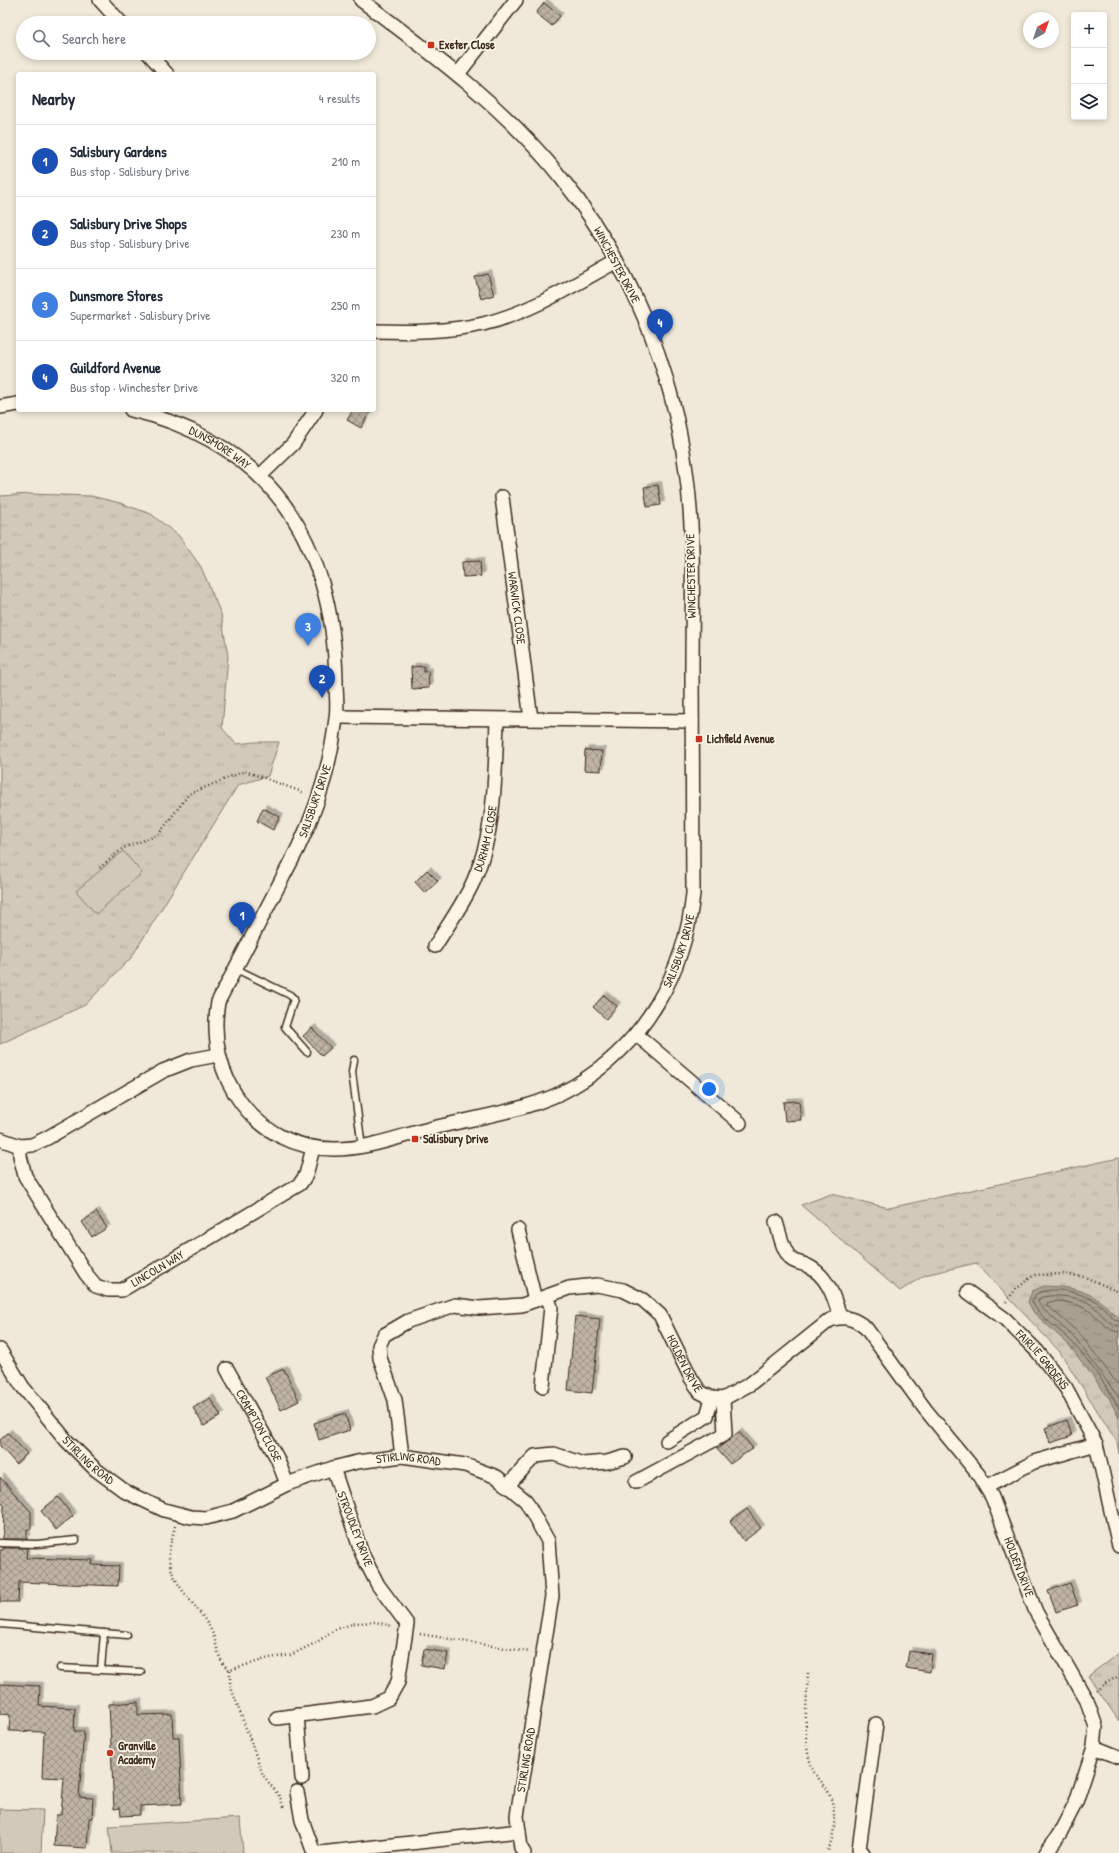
<!DOCTYPE html>
<meta charset="utf-8">
<style>
:root{--surface:#fff;--page:#f2f2f3;--text:#1f2937;--muted:#747a83;--line:#e0e1e3;--accent:#0f766e}
body{margin:0;font-family:"Patrick Hand",sans-serif;background:var(--page);color:var(--text)}
.controls{position:absolute;right:12px;top:12px;display:grid;overflow:hidden;border-radius:4px;box-shadow:0 2px 6px #0003}
.controls button{width:36px;height:36px;display:grid;place-items:center;padding:0;border:0;border-bottom:1px solid var(--line);background:var(--surface);color:var(--text);font:20px sans-serif}
.compass{position:absolute;left:1023px;top:12px;width:36px;height:36px;border-radius:50%;background:var(--surface);box-shadow:0 2px 6px #0003;rotate:40deg}
.you{position:absolute;left:709px;top:1089px;width:14px;height:14px;margin:-10px;border:3px solid #fff;border-radius:50%;background:#1a73e8;box-shadow:0 0 0 6px #1a73e833}
.badge{display:grid;place-items:center;width:26px;height:26px;border-radius:50%;background:var(--accent);color:#fff;font-size:13px;font-weight:700}
.pin{position:absolute;translate:-50% -33px;filter:drop-shadow(0 1px 2px #0008)}
.pin::after{content:'';position:absolute;top:21px;width:14px;height:12px;background:inherit;clip-path:polygon(0 0,100% 0,50% 100%)}
.list{margin:0;padding:0;list-style:none}
h2{display:flex;justify-content:space-between;align-items:center;height:52px;margin:0;padding:0 16px;font-size:17px}
h2 small{font-size:13px;font-weight:400;color:var(--muted)}
.list li{display:grid;grid-template-columns:26px 1fr auto;gap:12px;align-items:center;box-sizing:border-box;height:72px;padding:0 16px;border-top:1px solid var(--line)}
.list b{display:block;font-size:15px;white-space:nowrap}
.list p{margin:0;font-size:13px;white-space:nowrap;color:var(--muted)}
.list em{font-size:13px;font-style:normal;color:var(--muted)}
.icon{flex:none;width:22px;height:22px;fill:none;stroke:currentColor;stroke-width:2;stroke-linecap:round;stroke-linejoin:round}
.map{position:relative;flex:none;width:1119px;height:1853px;overflow:hidden}
.search{position:absolute;background:var(--surface);box-shadow:0 2px 6px #0003;left:16px;top:16px;width:360px;height:44px;display:flex;align-items:center;gap:10px;box-sizing:border-box;padding:0 14px;border-radius:22px;color:var(--muted);font-size:15px}
.panel{position:absolute;background:var(--surface);box-shadow:0 2px 6px #0003;left:16px;top:72px;width:360px;height:340px;border-radius:4px}
.map>svg:first-child{display:block}
.park{fill:url(#park-tufts);stroke:#867a6c}
.garden{fill:#d2c9ba;stroke:#867a6c}
.water{fill:url(#water-ripples);stroke:#7e7163}
.lines{fill:none;stroke-linecap:round;stroke-linejoin:round}
.shore{stroke:#67594c;stroke-width:1}
.building{fill:url(#building-cross-hatch);stroke:#3b2a1e;filter:url(#shadow)}
.service-casing{stroke:#3b2a1e;stroke-width:9}
.minor-casing{stroke:#3b2a1e;stroke-width:16}
.path{stroke:#3b2a1e;stroke-width:2.5;stroke-dasharray:1 3;stroke-linecap:butt}
.service{stroke:#fcf5e5;stroke-width:6}
.minor{stroke:#fcf5e5;stroke-width:13}
.poi-dot{fill:#c8321e;stroke:#fcf5e5;stroke-width:1.5}
.labels{text-anchor:middle;stroke-width:3.5;stroke-linejoin:round;paint-order:stroke}
.poi-label{font-size:12px;font-weight:bold;fill:#3b2a1e;stroke:#fcf5e5;text-anchor:start}
.street-label{font-size:12px;fill:#3b2a1e;stroke:#fcf5e5}
</style>
<div class="map">
<svg width="1119" height="1853" viewBox="0 0 1119 1853">
<defs>
<pattern id="park-tufts" width="24" height="20" patternUnits="userSpaceOnUse"><rect width="24" height="20" fill="#d2c9ba"/><path d="M3 7l-1-3M5 7V3M7 7l1-3M15 17l-1-3M17 17v-4M19 17l1-3" fill="none" stroke="#b5ad9f"/></pattern>
<pattern id="water-ripples" width="26" height="14" patternUnits="userSpaceOnUse"><rect width="26" height="14" fill="#aaa091"/><path d="M2 4q2-2 4 0t4 0M15 11q2-2 4 0t4 0" fill="none" stroke="#8c8376"/></pattern>
<pattern id="building-cross-hatch" width="8" height="8" patternUnits="userSpaceOnUse"><rect width="8" height="8" fill="#beb3a4"/><path d="M0 0l8 8M0 8l8-8" fill="none" stroke="#9c9285"/></pattern>
<filter id="shadow"><feDropShadow dx="3.5" dy="-3.5" stdDeviation="0" flood-color="#0004"/></filter>
</defs>
<rect width="100%" height="100%" fill="#f0e9d9"/>
<filter id="ink" filterUnits="userSpaceOnUse"><feTurbulence type="fractalNoise" baseFrequency=".025" numOctaves="2"/><feDisplacementMap in="SourceGraphic" scale="8" xChannelSelector="R" yChannelSelector="G"/><feConvolveMatrix kernelMatrix="1 2 1 2 8 2 1 2 1" color-interpolation-filters="sRGB"/></filter>
<g filter="url(#ink)">
<g class="park">
<path d="M30,494L91,496L120,503L151,514L179,536L201,567L221,614L228,656L222,728L236,744L255,742H279L268,776L238,785L131,958L85,1005L0,1044V496Z"/>
<path d="M1119,1158V1454L1117,1442L1060,1352L976,1263L925,1275L900,1291L801,1205L831,1194L889,1208Z"/>
<path d="M1119,1653V1721L1088,1676Z"/>
</g>
<g class="garden">
<path d="M123,851L142,873L96,914L76,891Z"/>
<path d="M0,1809L43,1810L41,1853H0Z"/>
<path d="M240,1818L243,1853H112L109,1826Z"/>
</g>
<path class="water" d="M1044,1286C1080,1287 1094,1292 1119,1319V1418L1109,1398L1069,1345L1034,1313L1028,1302L1032,1291Z"/>
<g class="lines">
<g class="shore">
<path d="M1119,1321L1115,1320C1108,1313 1100,1302 1091,1299C1075,1291 1052,1286 1036,1294L1032,1301C1039,1319 1061,1329 1073,1343C1090,1363 1108,1386 1119,1409"/>
<path d="M1119,1326C1108,1325 1100,1311 1092,1305C1082,1297 1051,1293 1040,1298L1038,1301L1041,1307L1076,1339L1119,1398"/>
<path d="M1119,1332C1104,1331 1099,1315 1086,1309C1077,1304 1057,1298 1047,1303V1305L1081,1335L1119,1386"/>
</g>
</g>
<g class="building">
<path d="M544,3L560,16L552,26L536,13Z"/>
<path d="M488,274L494,295L481,299L475,277Z"/>
<path d="M353,410H371L361,428L347,420Z"/>
<path d="M658,485L661,505L647,507L644,487Z"/>
<path d="M480,561L481,576L463,577L462,562Z"/>
<path d="M424,666V672L428,671L429,688L412,689L411,667Z"/>
<path d="M585,750L602,751L601,771L584,770Z"/>
<path d="M263,808L280,817L273,830L257,821Z"/>
<path d="M427,870L438,881L425,893L415,882Z"/>
<path d="M604,995L617,1006L606,1019L593,1007Z"/>
<path d="M312,1028L331,1048L322,1056L303,1036Z"/>
<path d="M799,1101L801,1120L785,1121L783,1102Z"/>
<path d="M96,1212L107,1228L92,1237L82,1222Z"/>
<path d="M575,1316L600,1319L592,1393L568,1390Z"/>
<path d="M284,1369L299,1401L281,1410L265,1377Z"/>
<path d="M210,1398L221,1416L204,1426L193,1408Z"/>
<path d="M345,1413L350,1430L319,1440L314,1423Z"/>
<path d="M1067,1420L1072,1436L1050,1443L1045,1428Z"/>
<path d="M739,1432L753,1448L730,1464L717,1449Z"/>
<path d="M8,1433L27,1454L16,1464L0,1446V1440Z"/>
<path d="M0,1477L31,1512V1529H27V1539H3L4,1505L0,1501Z"/>
<path d="M58,1497L73,1516L56,1530L41,1511Z"/>
<path d="M747,1509L761,1528L744,1541L730,1521Z"/>
<path d="M3,1548H27L26,1558L93,1560L92,1565L119,1566L118,1586L19,1582L18,1602H0V1550H3Z"/>
<path d="M1070,1583L1078,1605L1056,1612L1048,1591Z"/>
<path d="M424,1649L448,1653L445,1669L421,1665Z"/>
<path d="M909,1651L932,1654L930,1672L906,1668Z"/>
<path d="M0,1684L40,1686L39,1706L75,1708L74,1731H84L79,1797L93,1798L92,1818H89L87,1848L54,1846L56,1815H61L64,1778L42,1777L44,1732L9,1731L10,1715L0,1714Z"/>
<path d="M138,1702V1715L172,1714L173,1737H179L182,1804L140,1806V1815L121,1816L120,1808L114,1809L109,1704Z"/>
</g>
<g class="lines">
<g class="service-casing">
<g id="service">
<path d="M234,968L290,995L294,999L285,1027L307,1052"/>
<path d="M354,1060L352,1072L362,1147"/>
<path d="M0,1543L37,1544L76,1540"/>
<path d="M0,1624L127,1635"/>
<path d="M60,1668L141,1672"/>
<path d="M101,1669L104,1633"/>
</g>
</g>
<g class="minor-casing">
<g id="minor">
<path d="M100,0L121,23"/>
<path d="M148,53L167,74"/>
<path d="M458,74L516,0"/>
<path d="M374,331C411,332 447,332 483,324C530,313 575,284 617,261"/>
<path d="M0,407L18,404"/>
<path id="s1" d="M131,410C185,422 239,450 275,493C319,545 335,615 336,682C336,694 338,706 336,718C331,763 318,807 298,848L218,1002C205,1076 255,1149 334,1149C370,1149 399,1136 433,1128C477,1117 534,1110 574,1086C644,1045 685,973 693,894C693,819 692,744 692,669C692,605 695,535 686,471C672,366 629,262 562,179C506,108 433,54 361,0"/>
<path d="M260,476L293,444L316,410"/>
<path id="s2" d="M502,497L531,719"/>
<path d="M337,717L692,721"/>
<path id="s3" d="M435,946C448,925 464,903 474,880C496,829 495,774 497,720"/>
<path d="M636,1034L740,1123"/>
<path id="s4" d="M0,1139L20,1146V1156L25,1176L86,1274L96,1286L108,1290H122L300,1184L306,1175L313,1148"/>
<path d="M20,1146L32,1145L47,1138L163,1071L191,1060L218,1055"/>
<path d="M776,1222C780,1234 782,1249 791,1259C795,1263 803,1263 808,1266C828,1276 834,1297 840,1317"/>
<path d="M518,1230L535,1300"/>
<path id="s5" d="M968,1292L1005,1319L1037,1351L1066,1388L1096,1444L1034,1462L986,1487"/>
<path id="s6" d="M0,1350L22,1386L66,1440L95,1469L126,1492L164,1510L191,1517L206,1518L233,1511L287,1484L333,1468L357,1462L402,1456L465,1465L497,1477L526,1501L548,1541L552,1596L517,1816L521,1848L524,1853"/>
<path id="s7" d="M227,1369L277,1458L287,1484"/>
<path d="M543,1386L551,1307L547,1296"/>
<path d="M667,1441L707,1416L712,1398"/>
<path d="M1096,1444L1119,1546"/>
<path id="s8" d="M402,1456L395,1400L380,1358L379,1346L384,1335L408,1321L455,1305L479,1308L522,1305L569,1288L597,1285L623,1290L643,1300L660,1315L691,1378L700,1392L712,1398L723,1399L750,1384L830,1320C845,1315 855,1319 866,1328L925,1409L978,1474L992,1497L1036,1612L1087,1701L1096,1727L1094,1747L1076,1802L1060,1833L1046,1853"/>
<path d="M636,1482L725,1434L723,1399"/>
<path d="M507,1486L535,1456L554,1454L583,1464L607,1462L625,1457"/>
<path d="M297,1715L302,1778"/>
<path d="M277,1718L372,1706L389,1698L398,1682L407,1624L378,1585L362,1554L333,1468"/>
<path d="M1094,1747L1119,1757"/>
<path d="M297,1792L302,1820L314,1853"/>
<path d="M320,1853L519,1831"/>
<path d="M863,1853L859,1849L876,1724"/>
</g>
</g>
<g class="path">
<path d="M100,868L123,848L158,835L189,794L245,771L305,793"/>
<path d="M1006,1302L1016,1289L1034,1275L1063,1274L1085,1277L1119,1292"/>
<path d="M175,1526C173,1536 169,1546 169,1556C170,1586 199,1605 211,1630C218,1643 216,1661 230,1670L269,1658L291,1655L317,1642L334,1630L355,1623L376,1622L392,1626"/>
<path d="M420,1634L529,1652"/>
<path d="M230,1670V1685L263,1775L280,1797L284,1809"/>
<path d="M808,1673C807,1703 802,1736 811,1765C813,1774 823,1782 828,1791C837,1810 836,1833 827,1853"/>
<path d="M1096,1691L1104,1684L1119,1676"/>
</g>
<use href="#service" class="service"/>
<use href="#minor" class="minor"/>
</g>
</g>
<g class="poi-dot">
<rect x="427" y="41" width="8" height="8" rx="2"/>
<rect x="695" y="735" width="8" height="8" rx="2"/>
<rect x="411" y="1135" width="8" height="8" rx="2"/>
<circle cx="110" cy="1753" r="4"/>
</g>
<g class="labels">
<g class="poi-label">
<text x="439" y="49">Exeter Close</text>
<text x="707" y="743">Lichfield Avenue</text>
<text x="423" y="1143">Salisbury Drive</text>
<text x="118" y="1750">Granville<tspan x="118" dy="14">Academy</tspan></text>
</g>
<g class="street-label">
<text transform="translate(617 265) rotate(62)" y="4">WINCHESTER DRIVE</text>
<text dy="4" stroke="none"><textPath href="#s1" startOffset="97">DUNSMORE WAY</textPath></text>
<text transform="translate(691 576) rotate(-91)" y="4">WINCHESTER DRIVE</text>
<text dy="4" stroke="none"><textPath href="#s2" startOffset="112">WARWICK CLOSE</textPath></text>
<text transform="translate(315 801) rotate(-71)" y="4">SALISBURY DRIVE</text>
<text dy="4" stroke="none"><textPath href="#s3" startOffset="120">DURHAM CLOSE</textPath></text>
<text dy="4" stroke="none"><textPath href="#s1" startOffset="1356">SALISBURY DRIVE</textPath></text>
<text dy="4" stroke="none"><textPath href="#s4" startOffset="251">LINCOLN WAY</textPath></text>
<text dy="4" stroke="none"><textPath href="#s5" startOffset="101">FAIRLIE GARDENS</textPath></text>
<text dy="4" stroke="none"><textPath href="#s8" startOffset="474">HOLDEN DRIVE</textPath></text>
<text dy="4" stroke="none"><textPath href="#s7" startOffset="65">CRAMPTON CLOSE</textPath></text>
<text dy="4" stroke="none"><textPath href="#s6" startOffset="142">STIRLING ROAD</textPath></text>
<text dy="4" stroke="none"><textPath href="#s6" startOffset="490">STIRLING ROAD</textPath></text>
<text transform="translate(355 1529) rotate(69)" y="4">STROUDLEY DRIVE</text>
<text dy="4" stroke="none"><textPath href="#s8" startOffset="989">HOLDEN DRIVE</textPath></text>
<text transform="translate(526 1760) rotate(-81)" y="4">STIRLING ROAD</text>
</g>
</g>
</svg>
<div class="controls">
<button>+</button>
<button>−</button>
<button><svg class="icon" aria-label="layers" viewBox="0 0 24 24"><path d="M12 4l9 5-9 5-9-5zM3 14l9 5 9-5"/></svg></button>
</div>
<svg class="compass" viewBox="-18 -18 36 36"><path d="M0-13l5 13h-10z" fill="#e53935"/><path d="M0 13l5-13h-10z" fill="#747a83"/></svg>
<div class="you"></div>
<div class="pin badge" style="left:242px;top:935px;background:#1a4fb4">1</div>
<div class="pin badge" style="left:322px;top:698px;background:#1a4fb4">2</div>
<div class="pin badge" style="left:308px;top:646px;background:#3f7fe0">3</div>
<div class="pin badge" style="left:660px;top:342px;background:#1a4fb4">4</div>
<div class="search"><svg class="icon" aria-label="search" viewBox="0 0 24 24"><circle cx="10" cy="10" r="6"/><path d="M15 15l6 6"/></svg>Search here</div>
<section class="panel">
<h2>Nearby<small>4 results</small></h2>
<ul class="list">
<li><span class="badge" style="background:#1a4fb4">1</span><div><b>Salisbury Gardens</b><p>Bus stop · Salisbury Drive</p></div><em>210 m</em></li>
<li><span class="badge" style="background:#1a4fb4">2</span><div><b>Salisbury Drive Shops</b><p>Bus stop · Salisbury Drive</p></div><em>230 m</em></li>
<li><span class="badge" style="background:#3f7fe0">3</span><div><b>Dunsmore Stores</b><p>Supermarket · Salisbury Drive</p></div><em>250 m</em></li>
<li><span class="badge" style="background:#1a4fb4">4</span><div><b>Guildford Avenue</b><p>Bus stop · Winchester Drive</p></div><em>320 m</em></li>
</ul>
</section>
</div>
